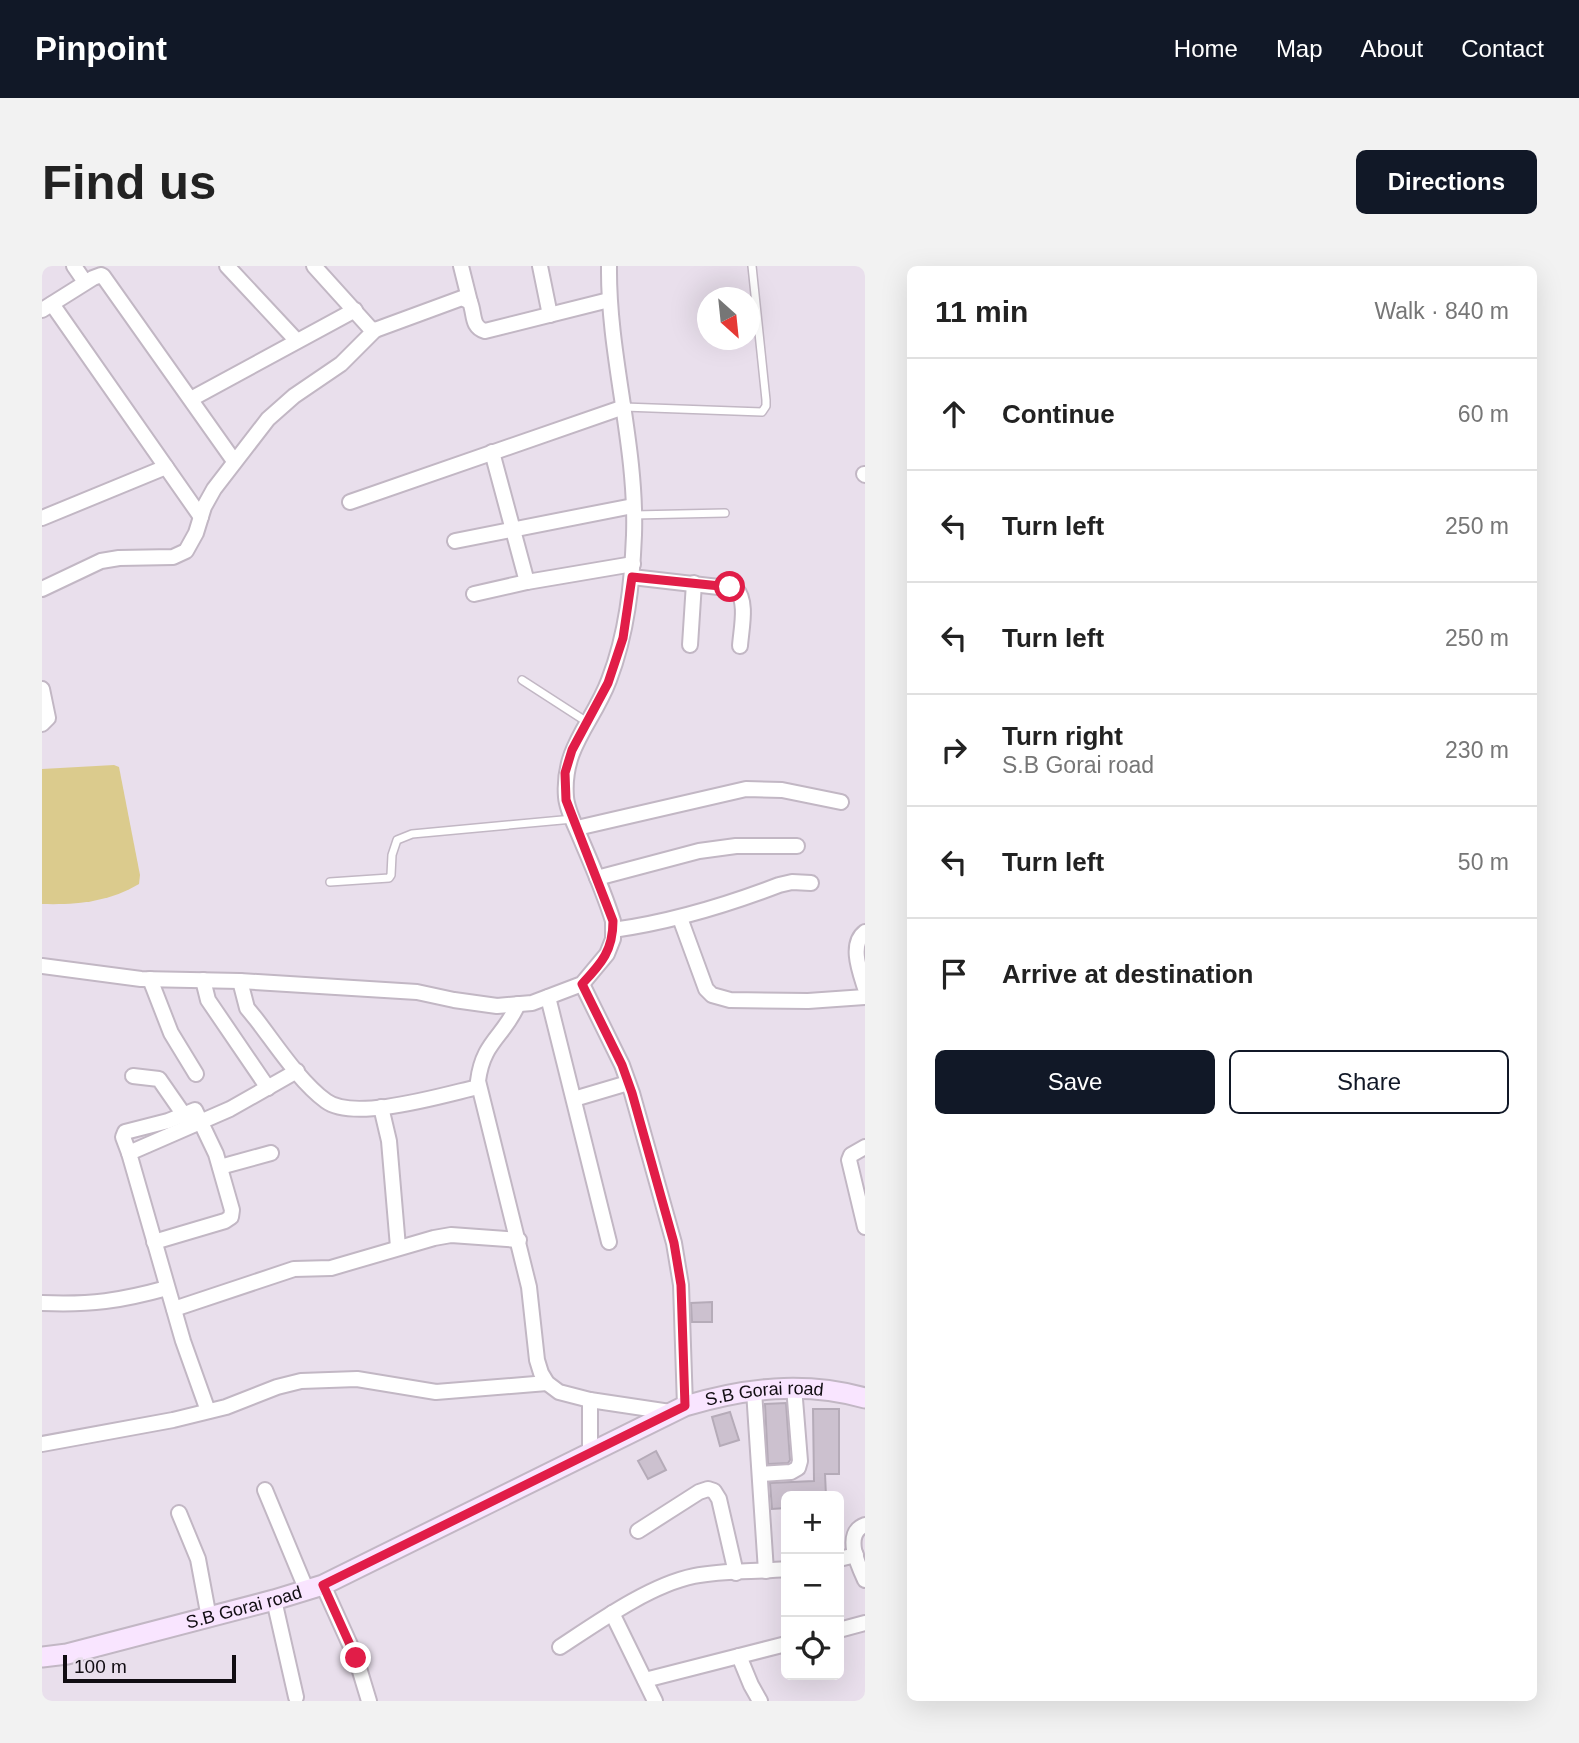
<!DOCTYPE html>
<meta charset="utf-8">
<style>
:root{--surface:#fff;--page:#f2f2f2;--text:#222;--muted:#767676;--line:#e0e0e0;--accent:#111827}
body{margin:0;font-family:Arial,sans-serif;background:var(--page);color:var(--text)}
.controls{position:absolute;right:21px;bottom:21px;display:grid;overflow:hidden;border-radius:10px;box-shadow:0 7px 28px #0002}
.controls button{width:63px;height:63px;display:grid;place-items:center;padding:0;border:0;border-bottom:2px solid var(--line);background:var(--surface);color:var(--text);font:35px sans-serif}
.compass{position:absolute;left:655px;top:21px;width:63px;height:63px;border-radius:50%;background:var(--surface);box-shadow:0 7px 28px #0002;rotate:153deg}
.scale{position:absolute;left:21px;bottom:18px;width:173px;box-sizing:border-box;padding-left:7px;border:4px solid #110d12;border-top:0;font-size:19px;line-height:24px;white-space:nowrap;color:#110d12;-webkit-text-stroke:5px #e9dfec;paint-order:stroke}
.stop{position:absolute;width:21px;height:21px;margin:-16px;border:5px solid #e11d48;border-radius:50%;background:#fff}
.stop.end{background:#e11d48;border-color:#fff;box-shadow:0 2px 7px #0008}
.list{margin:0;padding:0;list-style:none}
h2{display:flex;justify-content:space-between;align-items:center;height:91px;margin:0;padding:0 28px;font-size:30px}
h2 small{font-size:23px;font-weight:400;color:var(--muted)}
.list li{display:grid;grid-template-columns:46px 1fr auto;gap:21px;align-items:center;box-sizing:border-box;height:112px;padding:0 28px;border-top:2px solid var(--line)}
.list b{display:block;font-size:26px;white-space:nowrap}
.list p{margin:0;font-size:23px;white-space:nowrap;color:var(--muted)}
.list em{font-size:23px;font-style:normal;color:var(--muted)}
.actions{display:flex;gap:14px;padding:21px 28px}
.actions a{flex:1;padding:16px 0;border:2px solid var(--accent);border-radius:10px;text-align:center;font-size:24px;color:var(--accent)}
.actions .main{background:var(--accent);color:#fff}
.icon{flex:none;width:38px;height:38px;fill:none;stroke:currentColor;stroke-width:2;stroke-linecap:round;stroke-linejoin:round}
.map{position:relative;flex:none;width:823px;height:1435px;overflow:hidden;border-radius:10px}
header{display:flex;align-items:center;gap:42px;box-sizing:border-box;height:98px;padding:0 35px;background:var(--accent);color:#fff}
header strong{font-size:33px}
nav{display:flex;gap:38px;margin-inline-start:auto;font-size:24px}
.intro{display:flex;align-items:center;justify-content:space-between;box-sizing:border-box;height:168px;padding:0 42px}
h1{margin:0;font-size:49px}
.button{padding:18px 32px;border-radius:10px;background:var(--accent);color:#fff;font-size:24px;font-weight:700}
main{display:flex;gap:42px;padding:0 42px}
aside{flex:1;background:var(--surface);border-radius:10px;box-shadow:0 7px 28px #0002}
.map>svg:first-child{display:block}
.water{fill:#dbcb8d}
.building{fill:#ccc1cf;stroke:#b5abb8;stroke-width:2}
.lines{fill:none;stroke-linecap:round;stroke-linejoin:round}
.lane-casing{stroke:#c2b7c4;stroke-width:10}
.street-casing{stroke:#c2b7c4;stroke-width:18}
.secondary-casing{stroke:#c2b7c4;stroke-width:23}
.lane{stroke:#fff;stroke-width:7}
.street{stroke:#fff;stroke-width:14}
.secondary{stroke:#f9e5ff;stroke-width:19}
.route{stroke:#e11d48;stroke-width:9}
.labels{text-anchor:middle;stroke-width:5;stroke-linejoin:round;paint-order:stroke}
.street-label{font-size:18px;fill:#110d12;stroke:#e9dfec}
</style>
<header>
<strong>Pinpoint</strong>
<nav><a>Home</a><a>Map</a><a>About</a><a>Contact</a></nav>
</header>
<div class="intro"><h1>Find us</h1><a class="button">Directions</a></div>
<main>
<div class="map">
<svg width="823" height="1435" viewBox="0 0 823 1435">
<rect width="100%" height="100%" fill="#e9dfec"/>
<path class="water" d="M72,499L77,501L98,609L97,618C67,636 34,639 0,638V503Z"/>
<g class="building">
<path d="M670,1036V1056H650L649,1037Z"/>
<path d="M744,1137L748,1194L746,1197L726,1198L723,1138Z"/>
<path d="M771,1143H797V1208H783L784,1230H744V1242L730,1243L728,1217L772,1215Z"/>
<path d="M688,1146L697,1174L678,1180L670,1151Z"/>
<path d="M614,1185L624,1204L606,1213L596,1195Z"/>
</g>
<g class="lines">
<g class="lane-casing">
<g id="lane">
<path d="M582,141L720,146L724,140V134L710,0"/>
<path d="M592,249L683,247"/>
<path d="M480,414L545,456"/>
<path d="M288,616L347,612L349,609L350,589L355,574L370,568L531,553"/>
</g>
</g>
<g class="street-casing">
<g id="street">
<path d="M32,0L43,16"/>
<path d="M185,0L255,75"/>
<path d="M272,0L328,62L333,64L420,32L428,36C433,48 429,61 443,65L567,34"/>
<path d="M419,0L428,36"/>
<path d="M498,0L508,49"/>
<path d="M10,38L159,251"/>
<path d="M0,44L51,12L59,9L61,10L192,195"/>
<path d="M149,133L313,44"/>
<path d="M450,186L485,316L591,298"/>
<path d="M822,208L823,209"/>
<path d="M308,236L582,141"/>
<path d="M0,252L124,201"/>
<path d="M413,275L591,240"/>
<path d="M590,311L694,323C706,335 699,364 698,380"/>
<path d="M0,323L59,295L77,292L131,291L144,285L154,267L162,241L172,223L226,153L252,130L299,98L333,64"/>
<path d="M432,328L485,316"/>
<path d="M648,379L652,317"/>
<path d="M0,423L6,452L0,458"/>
<path d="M535,562L704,523L740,524L799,536"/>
<path d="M555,612L657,585L694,580H755"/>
<path d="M638,652L664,723L670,729L688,734L766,735L823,731"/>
<path d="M571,664C629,656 682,640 737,619L750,616L769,617"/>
<path d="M823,666C807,678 818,706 823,722"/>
<path d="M0,700L99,713L198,715L375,726L412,734L455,740L490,737L540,718L565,688L571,673V655C562,626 550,599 538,571C533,559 525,544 524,531C520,481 551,457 567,414C585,367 590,319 592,269C595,178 566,90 567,0"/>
<path d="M108,713L129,767L154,808"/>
<path d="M161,714L166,734L226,822"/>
<path d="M198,715L205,742L214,753C234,779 258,816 284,835C312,856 401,829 436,821"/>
<path d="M540,718L580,799L590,827L632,977L639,1019L643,1140"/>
<path d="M506,731L567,976"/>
<path d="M476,738C462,771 441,775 436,815L487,1021L495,1094L499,1107L505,1117L517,1126L548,1134L628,1146"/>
<path d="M91,810L117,813L142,849"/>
<path d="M532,833L586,817"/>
<path d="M339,841L347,875L356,981"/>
<path d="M823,881L809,889L807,894L823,961"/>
<path d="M87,887L81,871L83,866L126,855L153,844L174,888L190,944L189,951L183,955L112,976"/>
<path d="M178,901L229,887"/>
<path d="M0,1037C49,1039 78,1035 125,1022"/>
<path d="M132,1043L252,1003L289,1002L392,972L409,969L477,974"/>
<path d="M712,1125L724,1305"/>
<path d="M166,1145L141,1075L87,887L188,843L255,805"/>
<path d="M0,1178L131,1154L184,1141L235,1121L259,1115L315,1113L394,1126L505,1117"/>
<path d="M548,1187V1134"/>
<path d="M718,1208L749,1206L756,1202L758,1195L752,1121"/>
<path d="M223,1224L265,1325"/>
<path d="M137,1247L156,1293L167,1352"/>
<path d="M823,1259C801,1267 816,1299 823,1314"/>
<path d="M596,1265L657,1226L666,1223L672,1225L677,1233L694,1307"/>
<path d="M797,1293L814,1289"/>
<path d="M281,1319L314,1392L327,1435"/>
<path d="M232,1334L254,1431"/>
<path d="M570,1347L613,1435"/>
<path d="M797,1364L823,1357"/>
<path d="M518,1381C556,1356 608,1319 652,1310C682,1304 714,1306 744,1303"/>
<path d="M697,1390L709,1419L718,1435"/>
<path d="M603,1414L744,1378"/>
</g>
</g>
<g class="secondary-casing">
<g id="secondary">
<path id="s1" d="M0,1391L25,1388L232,1334L281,1319L643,1140C703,1122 762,1115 823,1132"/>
</g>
</g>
<use href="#lane" class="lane"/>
<use href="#street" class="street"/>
<use href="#secondary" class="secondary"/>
</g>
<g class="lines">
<path class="route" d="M314,1392L281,1319L643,1140L639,1019L632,977L590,827L580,799L540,718C560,697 571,684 571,655L524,534L523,507L530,484L566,417L581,372L590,311L688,321"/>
</g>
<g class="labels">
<g class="street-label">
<text dy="6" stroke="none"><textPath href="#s1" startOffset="775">S.B Gorai road</textPath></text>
<text dy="6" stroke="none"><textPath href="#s1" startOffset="208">S.B Gorai road</textPath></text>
</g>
</g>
</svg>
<div class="controls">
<button>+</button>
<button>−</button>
<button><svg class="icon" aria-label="locate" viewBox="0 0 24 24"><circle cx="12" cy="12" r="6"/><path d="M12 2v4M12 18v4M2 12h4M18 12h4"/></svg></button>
</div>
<svg class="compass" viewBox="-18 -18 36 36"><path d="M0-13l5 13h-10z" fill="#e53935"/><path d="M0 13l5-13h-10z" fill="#767676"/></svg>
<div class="scale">100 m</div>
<div class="stop" style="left:688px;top:321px"></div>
<div class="stop end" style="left:314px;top:1392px"></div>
</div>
<aside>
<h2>11 min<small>Walk · 840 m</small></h2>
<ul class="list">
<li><svg class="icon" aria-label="ahead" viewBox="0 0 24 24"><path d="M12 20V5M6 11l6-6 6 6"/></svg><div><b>Continue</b></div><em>60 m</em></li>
<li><svg class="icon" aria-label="left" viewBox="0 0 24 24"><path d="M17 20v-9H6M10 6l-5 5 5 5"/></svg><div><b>Turn left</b></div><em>250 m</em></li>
<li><svg class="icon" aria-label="left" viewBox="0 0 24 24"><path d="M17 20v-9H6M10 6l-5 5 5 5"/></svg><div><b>Turn left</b></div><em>250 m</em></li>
<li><svg class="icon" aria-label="right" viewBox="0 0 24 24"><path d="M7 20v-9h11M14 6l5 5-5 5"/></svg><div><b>Turn right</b><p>S.B Gorai road</p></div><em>230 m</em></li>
<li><svg class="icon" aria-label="left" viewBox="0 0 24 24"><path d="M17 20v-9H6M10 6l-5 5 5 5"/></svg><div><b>Turn left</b></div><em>50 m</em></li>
<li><svg class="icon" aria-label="arrive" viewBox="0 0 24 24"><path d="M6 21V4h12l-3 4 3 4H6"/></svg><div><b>Arrive at destination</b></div></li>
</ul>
<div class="actions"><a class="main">Save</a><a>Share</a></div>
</aside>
</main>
